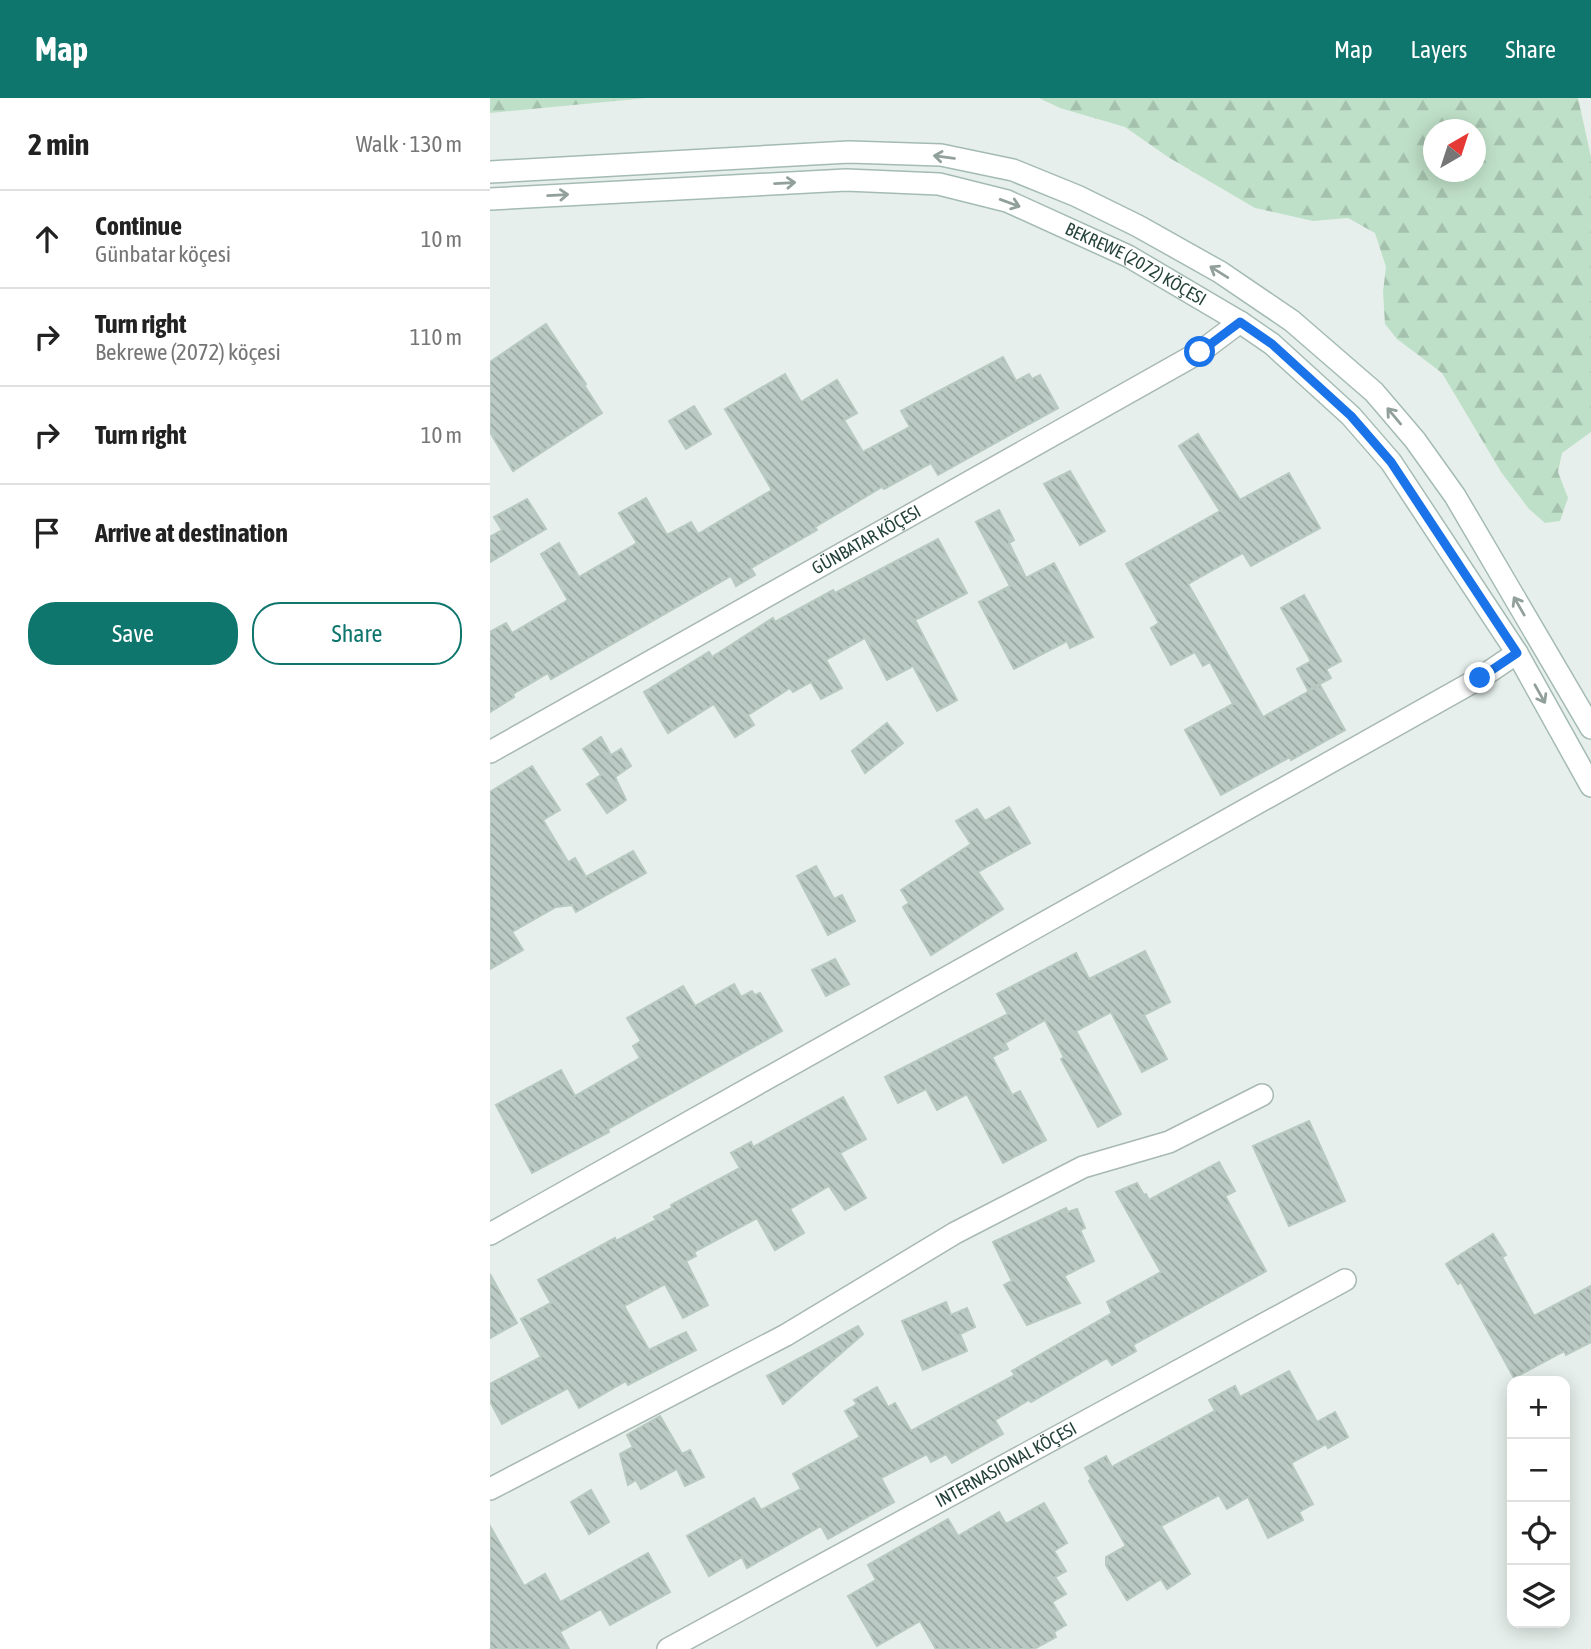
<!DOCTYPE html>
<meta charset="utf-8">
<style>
:root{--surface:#fff;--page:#f6f6f6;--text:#222;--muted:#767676;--line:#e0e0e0;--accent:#0f766e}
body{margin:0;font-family:"Asap Condensed",sans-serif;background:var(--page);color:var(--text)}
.controls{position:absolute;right:21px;bottom:21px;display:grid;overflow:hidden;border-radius:14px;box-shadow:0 4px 18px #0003}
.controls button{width:63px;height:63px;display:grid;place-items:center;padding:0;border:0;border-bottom:2px solid var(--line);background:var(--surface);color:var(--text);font:35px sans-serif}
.compass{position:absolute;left:933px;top:21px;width:63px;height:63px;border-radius:50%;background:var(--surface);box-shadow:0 4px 18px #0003;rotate:39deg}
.stop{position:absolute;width:21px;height:21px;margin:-16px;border:5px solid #1a73e8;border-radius:50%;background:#fff}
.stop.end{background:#1a73e8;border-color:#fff;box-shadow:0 2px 7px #0008}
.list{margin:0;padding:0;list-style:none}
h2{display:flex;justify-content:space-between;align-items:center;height:91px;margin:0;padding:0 28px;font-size:30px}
h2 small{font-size:23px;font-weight:400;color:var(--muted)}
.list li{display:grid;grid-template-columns:46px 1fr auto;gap:21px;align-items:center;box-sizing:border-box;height:98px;padding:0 28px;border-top:2px solid var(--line)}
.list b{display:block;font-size:26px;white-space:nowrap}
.list p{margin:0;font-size:23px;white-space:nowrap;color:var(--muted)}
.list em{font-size:23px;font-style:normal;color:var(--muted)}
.actions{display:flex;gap:14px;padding:21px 28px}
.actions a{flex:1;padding:16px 0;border:2px solid var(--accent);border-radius:28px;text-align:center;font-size:24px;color:var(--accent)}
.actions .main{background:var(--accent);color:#fff}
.icon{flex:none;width:38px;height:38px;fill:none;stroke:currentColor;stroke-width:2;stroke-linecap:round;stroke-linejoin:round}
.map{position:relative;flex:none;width:1101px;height:1551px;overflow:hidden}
header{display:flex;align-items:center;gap:42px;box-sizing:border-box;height:98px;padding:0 35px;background:var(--accent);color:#fff}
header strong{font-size:33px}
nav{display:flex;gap:38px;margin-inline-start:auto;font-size:24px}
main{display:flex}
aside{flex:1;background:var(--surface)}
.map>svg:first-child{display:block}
.forest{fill:url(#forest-firs);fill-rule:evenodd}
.building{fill:url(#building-back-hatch);stroke:#b8c9c2;stroke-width:2}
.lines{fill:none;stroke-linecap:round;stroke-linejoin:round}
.minor-casing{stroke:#a8b8b2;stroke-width:24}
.secondary-casing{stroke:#a4bbb3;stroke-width:24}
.minor{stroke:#fff;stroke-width:21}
.secondary{stroke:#fff;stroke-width:21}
.oneway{stroke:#92a09c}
.route{stroke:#1a73e8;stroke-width:9}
.labels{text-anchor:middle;stroke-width:6;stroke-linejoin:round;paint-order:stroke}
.street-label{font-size:18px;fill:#24423a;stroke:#f7fbf9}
</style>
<header>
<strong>Map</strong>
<nav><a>Map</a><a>Layers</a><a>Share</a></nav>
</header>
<main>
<aside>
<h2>2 min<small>Walk · 130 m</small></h2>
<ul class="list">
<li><svg class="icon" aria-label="ahead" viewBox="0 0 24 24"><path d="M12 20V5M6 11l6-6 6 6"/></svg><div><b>Continue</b><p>Günbatar köçesi</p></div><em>10 m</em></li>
<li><svg class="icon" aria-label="right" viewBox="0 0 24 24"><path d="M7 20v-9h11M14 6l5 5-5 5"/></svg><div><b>Turn right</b><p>Bekrewe (2072) köçesi</p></div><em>110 m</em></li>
<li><svg class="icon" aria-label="right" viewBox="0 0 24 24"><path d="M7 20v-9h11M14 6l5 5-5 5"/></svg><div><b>Turn right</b></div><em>10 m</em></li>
<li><svg class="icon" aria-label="arrive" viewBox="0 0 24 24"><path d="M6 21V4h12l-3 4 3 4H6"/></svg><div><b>Arrive at destination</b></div></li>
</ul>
<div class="actions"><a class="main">Save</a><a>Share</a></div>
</aside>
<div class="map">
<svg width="1101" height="1551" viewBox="0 0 1101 1551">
<defs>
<pattern id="forest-firs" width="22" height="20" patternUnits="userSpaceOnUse" patternTransform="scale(1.75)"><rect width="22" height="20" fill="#bfe0c8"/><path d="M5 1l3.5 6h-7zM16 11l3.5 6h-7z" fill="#a4c1ad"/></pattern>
<pattern id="building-back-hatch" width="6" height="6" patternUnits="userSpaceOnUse" patternTransform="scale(1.75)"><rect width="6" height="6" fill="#bbcac4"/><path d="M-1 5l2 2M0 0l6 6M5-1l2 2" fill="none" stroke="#98a6a0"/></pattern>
</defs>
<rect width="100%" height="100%" fill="#e6efeb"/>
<g class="forest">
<path d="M0,0H157L0,15Z"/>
<path d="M549,0H1088L1101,59V334L1072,355L1068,374L1078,400L1070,423L1055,425L1039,411L1011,374L952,275L907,241L895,226L893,194L896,169L885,135L858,120L823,123L765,110L678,59L635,29L570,10ZM944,32H986V74H944Z"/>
</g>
<g class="building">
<path d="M56,226L96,286L94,287L112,315L23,373L0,334V264Z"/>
<path d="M513,259L526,283L539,276L542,281L550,277L568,310L448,377L441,365L394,391L392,389L325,429L327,432L261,470L265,477L246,488L241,478L61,581L58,575L23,596L24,599L0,614V534L16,525L22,535L78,502L51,456L69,445L89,479L147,445L129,415L156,400L177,437L201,424L208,436L282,392L235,311L295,276L311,304L347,282L367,315L354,322L373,354L420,329L411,313Z"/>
<path d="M204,308L221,336L196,351L179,323Z"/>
<path d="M708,336L750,402L799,375L830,430L761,468L753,455L698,486L773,619L830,587L855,632L801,662L800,659L731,697L695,632L743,606L720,564L713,568L705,554L681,567L661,530L669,525L636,466L730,413L689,348Z"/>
<path d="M580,373L615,433L590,447L554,386Z"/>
<path d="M37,401L56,431L0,464V439L12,432L4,419Z"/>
<path d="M509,412L524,442L519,445L536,480L564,465L603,539L580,550L577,543L524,571L489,504L520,488L486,424Z"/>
<path d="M448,441L477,495L425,522L467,602L447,613L423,568L397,582L375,540L336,562L352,590L331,601L321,584L303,594L300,590L258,617L264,627L245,639L224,606L178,635L154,594L219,554L222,559L283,520L285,524L343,492L345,495Z"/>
<path d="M814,497L851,563L836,571L841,580L818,592L807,571L821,563L791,510Z"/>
<path d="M397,625L413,645L375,675L362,653Z"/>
<path d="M111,639L121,657L131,651L141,668L125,679L136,702L117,715L97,686L111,677L93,651Z"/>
<path d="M42,668L70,712L53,722L78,764L85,760L96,779L143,753L156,775L86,814L82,807L66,809L22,834L33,852L0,871V694Z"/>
<path d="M519,709L540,745L488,774L513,811L441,857L413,809L419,805L411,792L481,746L466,723L487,711L495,723Z"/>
<path d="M326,768L344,801L352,797L365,823L338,837L307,778Z"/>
<path d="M655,853L680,904L654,917L677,961L652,974L621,914L586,933L631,1016L608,1029L571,961L574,959L555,922L515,945L518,951L502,959L522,997L530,993L556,1042L513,1065L477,996L447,1012L436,991L408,1005L395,979L518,916L507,896L586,855L599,881Z"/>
<path d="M345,861L359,886L336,898L322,872Z"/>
<path d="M244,886L251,899L262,893L265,897L270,895L292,933L118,1031L119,1034L42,1075L6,1007L71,972L85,998L150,960L143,948L151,943L137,920L193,888L205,908Z"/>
<path d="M353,999L376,1041L350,1055L376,1100L355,1112L339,1088L300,1111L314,1135L285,1152L267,1120L204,1154L206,1158L196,1163L218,1207L193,1220L175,1186L134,1208L159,1252L196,1234L206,1252L138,1287L136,1283L89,1310L78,1290L12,1326L0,1303V1286L51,1259L31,1221L61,1205L48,1182L125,1140L126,1143L166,1122L164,1119L182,1110L181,1107L250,1070L241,1055L261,1044L263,1049Z"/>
<path d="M819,1023L855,1103L799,1128L763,1048Z"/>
<path d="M729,1064L745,1093L735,1098L776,1173L643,1247L646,1253L622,1267L617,1260L541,1304L539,1302L505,1322L513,1336L462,1365L456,1356L441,1364L437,1356L391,1380L404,1404L338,1441L331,1428L257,1470L252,1459L219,1478L197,1438L264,1400L271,1412L311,1391L303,1376L370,1339L355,1313L367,1306L364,1302L387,1289L398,1309L405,1305L421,1333L525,1277L522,1273L622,1215L617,1204L671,1174L626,1094L647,1085L654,1097L656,1096L659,1102Z"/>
<path d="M576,1110L578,1114L587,1111L595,1130L590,1132L604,1163L574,1178L590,1205L537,1227L514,1187L522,1183L503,1144Z"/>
<path d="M1003,1136L1016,1157L1012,1159L1044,1218L1101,1188V1244L1076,1257L1074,1253L1024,1280L971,1184L968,1186L956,1166Z"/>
<path d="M0,1176L27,1225L0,1240Z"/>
<path d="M456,1204L461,1217L477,1210L485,1229L470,1236L477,1253L433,1272L412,1223Z"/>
<path d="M368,1228L373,1236L293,1306L277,1278Z"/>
<path d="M799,1273L827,1324L845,1314L858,1339L838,1350L836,1346L801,1365L823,1406L809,1414L813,1422L778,1440L758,1399L737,1411L729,1397L671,1428L700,1476L677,1491L671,1481L637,1502L616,1467V1459L636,1448L599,1383L601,1381L595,1370L616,1358L622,1369L725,1313L719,1302L745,1288L750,1299Z"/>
<path d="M170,1318L192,1356L200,1352L214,1379L195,1388L187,1371L151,1391L146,1382L138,1387L130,1356L143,1349L137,1337Z"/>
<path d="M101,1392L119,1424L99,1436L81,1404Z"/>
<path d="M554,1405L577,1445L564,1453L576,1473L565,1479L576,1496L562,1504L576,1527L564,1534L566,1539L544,1551H446L430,1523L387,1548L358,1498L386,1482L378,1467L458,1421L468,1438L509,1414L516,1426Z"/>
<path d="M0,1428L34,1488L55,1476L70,1504L158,1455L180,1494L120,1527L111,1511L70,1534L79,1551H0Z"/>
</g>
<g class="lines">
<g class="minor-casing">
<g id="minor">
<path id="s1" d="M0,654L710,254L750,224"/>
<path d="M0,1136L990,580L1027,555"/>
<path d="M0,1391L296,1237L465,1135L593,1069L679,1044L772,997"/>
<path id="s2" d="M178,1551L855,1182"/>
</g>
</g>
<g class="secondary-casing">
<g id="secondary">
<path d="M0,74L359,54L451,57L523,72L587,98L648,128L730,174L802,223L884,294L925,342L965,398L1101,630"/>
<path id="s3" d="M0,101L356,82L449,86L517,103L638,158L750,224L782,246L861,318L901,364L1027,555L1101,688"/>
</g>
</g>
<use href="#minor" class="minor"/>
<use href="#secondary" class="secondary"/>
</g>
<defs><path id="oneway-shaft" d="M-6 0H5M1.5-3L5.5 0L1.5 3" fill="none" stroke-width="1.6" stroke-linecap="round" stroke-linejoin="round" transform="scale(1.75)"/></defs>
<g class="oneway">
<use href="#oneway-shaft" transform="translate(454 59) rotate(-172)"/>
<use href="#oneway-shaft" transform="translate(295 85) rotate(-3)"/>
<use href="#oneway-shaft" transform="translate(68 97) rotate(-3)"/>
<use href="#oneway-shaft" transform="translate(520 105) rotate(20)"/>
<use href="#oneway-shaft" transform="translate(729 174) rotate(-148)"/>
<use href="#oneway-shaft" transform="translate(904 318) rotate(-130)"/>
<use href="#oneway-shaft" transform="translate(1029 508) rotate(-120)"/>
<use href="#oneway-shaft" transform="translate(1050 596) rotate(61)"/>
</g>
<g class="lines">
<path class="route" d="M710,254L750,224L782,246L861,318L901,364L1027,555L990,580"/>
</g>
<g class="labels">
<g class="street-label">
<text dy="6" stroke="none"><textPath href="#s3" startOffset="663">BEKREWE (2072) KÖÇESI</textPath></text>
<text dy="6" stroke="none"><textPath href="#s1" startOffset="432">GÜNBATAR KÖÇESI</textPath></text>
<text dy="6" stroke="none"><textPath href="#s2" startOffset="385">INTERNASIONAL KÖÇESI</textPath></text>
</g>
</g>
</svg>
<div class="controls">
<button>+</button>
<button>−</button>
<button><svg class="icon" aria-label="locate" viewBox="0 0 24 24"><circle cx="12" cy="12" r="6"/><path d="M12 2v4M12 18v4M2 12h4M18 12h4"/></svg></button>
<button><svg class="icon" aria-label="layers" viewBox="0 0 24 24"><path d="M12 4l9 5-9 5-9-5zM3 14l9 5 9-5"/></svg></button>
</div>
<svg class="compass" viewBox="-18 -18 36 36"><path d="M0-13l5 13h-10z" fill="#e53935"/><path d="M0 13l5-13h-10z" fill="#767676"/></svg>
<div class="stop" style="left:710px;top:254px"></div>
<div class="stop end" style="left:990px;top:580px"></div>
</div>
</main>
